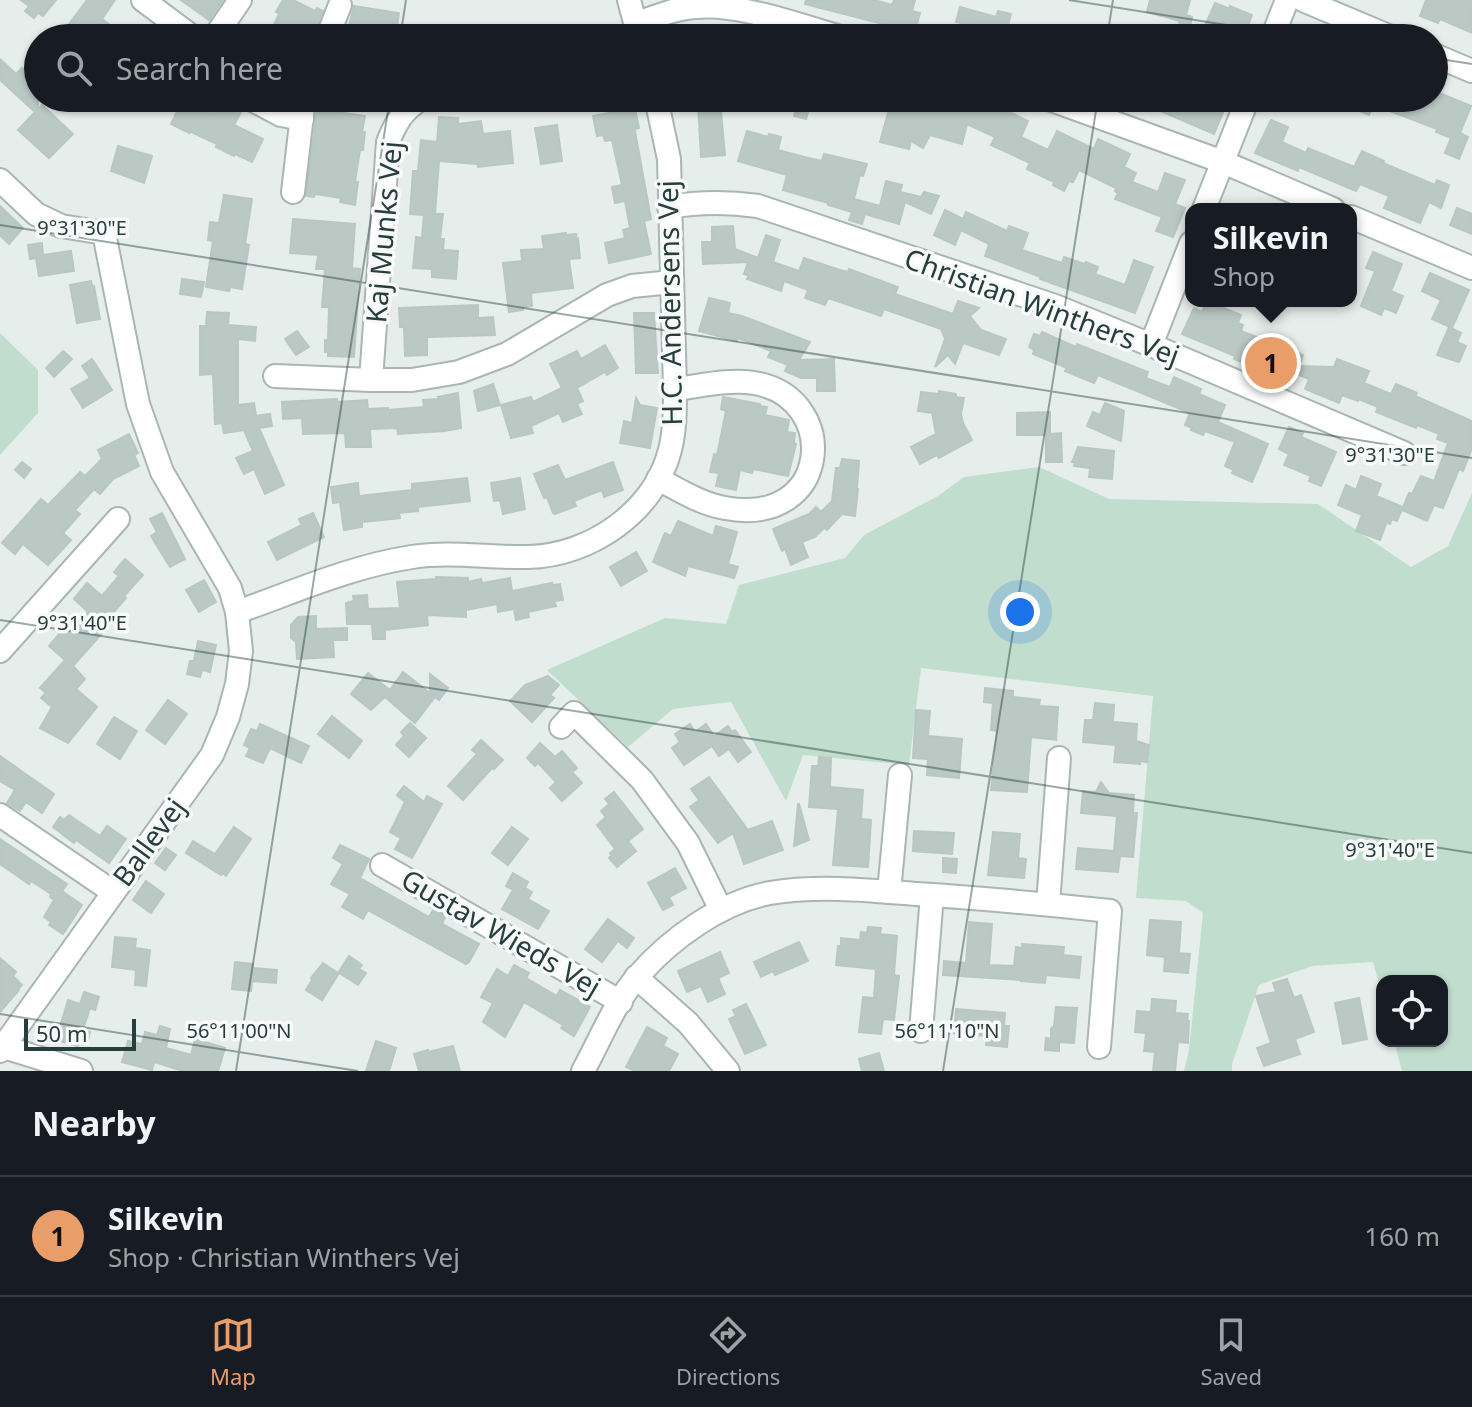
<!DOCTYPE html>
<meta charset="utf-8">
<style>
:root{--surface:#171b24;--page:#242831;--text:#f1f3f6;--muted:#9ea1a6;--line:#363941;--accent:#e99d69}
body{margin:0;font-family:"Noto Sans",sans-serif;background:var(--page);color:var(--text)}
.controls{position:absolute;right:24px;bottom:24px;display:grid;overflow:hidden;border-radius:16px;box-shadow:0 2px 6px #0004}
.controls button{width:72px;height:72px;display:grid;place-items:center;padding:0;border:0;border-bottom:2px solid var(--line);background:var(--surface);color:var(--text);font:40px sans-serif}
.scale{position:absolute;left:24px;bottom:20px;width:112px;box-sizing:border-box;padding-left:8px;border:4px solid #263f3d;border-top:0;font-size:22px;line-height:28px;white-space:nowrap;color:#263f3d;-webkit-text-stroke:6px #f7faf9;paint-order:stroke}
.you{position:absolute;left:1020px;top:612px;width:28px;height:28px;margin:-20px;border:6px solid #fff;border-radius:50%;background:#1a73e8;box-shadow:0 0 0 12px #1a73e833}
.badge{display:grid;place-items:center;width:52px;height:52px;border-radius:50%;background:var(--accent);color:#111;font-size:26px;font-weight:700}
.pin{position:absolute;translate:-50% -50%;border:4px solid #fff;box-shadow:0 2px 8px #0006}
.popup{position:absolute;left:1185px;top:203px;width:172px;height:104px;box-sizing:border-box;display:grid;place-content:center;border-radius:16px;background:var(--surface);filter:drop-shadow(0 2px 6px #0005);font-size:26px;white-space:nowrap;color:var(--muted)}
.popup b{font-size:30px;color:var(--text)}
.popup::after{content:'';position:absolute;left:50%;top:100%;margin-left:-16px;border:16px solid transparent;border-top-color:var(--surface)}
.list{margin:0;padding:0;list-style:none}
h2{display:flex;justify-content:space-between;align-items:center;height:104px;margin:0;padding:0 32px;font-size:34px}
h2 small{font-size:26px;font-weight:400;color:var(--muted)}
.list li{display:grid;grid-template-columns:52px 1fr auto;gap:24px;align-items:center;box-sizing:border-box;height:120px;padding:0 32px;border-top:2px solid var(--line)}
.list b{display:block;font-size:30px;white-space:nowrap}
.list p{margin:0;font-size:26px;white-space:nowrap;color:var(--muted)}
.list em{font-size:26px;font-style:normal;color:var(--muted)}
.icon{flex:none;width:44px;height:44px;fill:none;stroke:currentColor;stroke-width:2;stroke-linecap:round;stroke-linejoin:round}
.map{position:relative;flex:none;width:1472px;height:1071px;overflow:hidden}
.search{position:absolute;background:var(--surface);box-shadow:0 2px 6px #0004;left:24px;right:24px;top:24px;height:88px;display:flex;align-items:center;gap:20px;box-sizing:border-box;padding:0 28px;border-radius:44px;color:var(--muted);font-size:30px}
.sheet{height:224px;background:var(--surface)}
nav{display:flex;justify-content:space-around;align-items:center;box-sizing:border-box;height:112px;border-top:2px solid var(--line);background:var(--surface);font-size:22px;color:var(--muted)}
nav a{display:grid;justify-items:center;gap:4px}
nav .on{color:var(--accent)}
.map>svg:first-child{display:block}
.green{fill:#c1ddcd}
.building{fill:#bbc9c5;stroke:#b9c7c4;stroke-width:2}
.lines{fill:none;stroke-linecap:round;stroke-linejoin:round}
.minor-casing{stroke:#a9b6b4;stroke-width:26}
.minor{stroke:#fff;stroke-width:22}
.ticks{fill:none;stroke:#263f3d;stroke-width:2;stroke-opacity:0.45}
.labels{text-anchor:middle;stroke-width:7;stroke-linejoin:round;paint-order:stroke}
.street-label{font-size:28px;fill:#263f3d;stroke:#f7faf9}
.ticks-label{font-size:20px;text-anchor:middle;fill:#263f3d;stroke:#f7faf9;stroke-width:7;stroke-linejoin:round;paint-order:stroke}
</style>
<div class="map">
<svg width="1472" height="1071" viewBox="0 0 1472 1071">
<rect width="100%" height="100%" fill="#e6eeec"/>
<g class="green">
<path d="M0,333L38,370V413L0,455Z"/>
<path d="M1039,467L1109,499L1318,504L1411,567L1448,546L1472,493V1071H1402L1394,1041H1442V981H1382V994L1373,962L1312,966L1259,985L1232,1064V1071H1184L1189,1050L1203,913L1186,901L1136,898L1153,696L921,668L909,765L803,755L786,801L731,702L673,709L628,747L547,670L665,618L726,624L739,585L845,558L864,535L938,496L964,477Z"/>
</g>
<g class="building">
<path d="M21,0H56L43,16L38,13L34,18L25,11L29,6Z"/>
<path d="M87,0H115L102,19L127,38H88L69,24Z"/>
<path d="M181,0H223L209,20Z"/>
<path d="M283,0H293L315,11L317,8L323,11L313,38H289L272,29L279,14L276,12Z"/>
<path d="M806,0H874L892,5L894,0H915L912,11L920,13L915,31L907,29L906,31L887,26V25L805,4Z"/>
<path d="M1150,0H1190L1186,15L1192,17L1189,31L1178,29L1180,21L1147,12Z"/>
<path d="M1426,0H1472V33L1440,19L1438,23L1420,16Z"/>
<path d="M1215,3L1230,9V6L1252,15L1243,38H1223L1203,30Z"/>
<path d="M354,6L399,13L395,38H346Z"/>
<path d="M960,7L996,17L998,11L1011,14L1007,29L996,26L993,38H969L973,25L956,22Z"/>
<path d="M0,59L16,74L22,68L38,83V109L42,105L73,134L49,158L18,130L35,112L0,80Z"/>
<path d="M1437,92L1471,106L1460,133L1468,137L1459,159L1445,153L1451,138L1436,132L1437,129L1387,110L1392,98H1435Z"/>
<path d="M219,98H229L236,101L242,110L234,125L263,139L252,162L235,154L234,156L216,147L217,144L189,131V133L171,124L182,101L212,114Z"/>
<path d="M799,98H812L806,119L794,116Z"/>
<path d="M892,98H962L982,105L984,100L1028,121L1021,137L1048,150L1057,131L1094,149L1098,139L1130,154L1124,167L1136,173L1132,182L1158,192L1165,173L1185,180L1175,204L1185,208L1173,237L1156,231L1162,217L1115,199L1118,193L1115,191L1116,188L1079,170L1073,182L1069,181L1064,191L1053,185L1054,182L1027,169L1030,163L991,145L995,137L967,124L962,144L930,135L923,148L911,141L909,149L880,142Z"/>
<path d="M1130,98H1229L1214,134Z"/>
<path d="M1359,98H1366L1374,102L1369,115L1355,109Z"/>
<path d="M720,101L725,155L701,157L698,104Z"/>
<path d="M635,108L639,128L635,129L636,137L651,219L644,221L651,254L609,263L605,243L625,238L623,230L630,228L625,201L615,203L612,187L622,185L612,140L605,141L603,135L597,136L593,116Z"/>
<path d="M317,109L365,116L362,132H365L363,150H360L355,182H358L355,205L340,202L341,198L315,194L314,197L306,196Z"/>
<path d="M439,117L458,118V124L481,121L483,134L510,131L513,163L478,167V164L439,161L435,214H443L440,239H444L443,250L458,251L456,279L432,277V269L413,268L416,237L422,238L424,215L410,214L413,171H418L421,140L437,142Z"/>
<path d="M1271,120L1288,127L1282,142L1306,153L1308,148L1354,167L1362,151L1384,161L1383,163L1435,185L1437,180L1449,185L1441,208L1429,202L1420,223L1384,208L1389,196L1360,184L1356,191L1299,167L1298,171L1255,153Z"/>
<path d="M557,125L562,161L541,164L535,128Z"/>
<path d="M747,131L768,137L769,134L781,137L778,150L808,158L822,161L824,154L867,164L863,176L860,175L854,199L880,206L886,181L902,185L900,192L921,197L924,192L939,196L931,214L905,202L899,224L865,214L862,224L849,220L852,212L828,205V203L783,190L787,175L738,161Z"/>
<path d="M118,146L152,156L144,183L111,171Z"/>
<path d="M224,195L252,199L245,244L249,245L242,289L230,287L229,291L206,287L213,241L208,240L210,222L219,223Z"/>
<path d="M0,206L23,228L9,244L0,235Z"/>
<path d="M1457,208L1472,214V234L1450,225Z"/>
<path d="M945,210L963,219L966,212L1007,231L1009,226L1028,233L1022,250L1062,263L1064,257L1085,264L1086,262L1098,267L1095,274L1125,285L1134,260L1153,267L1135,313L1040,279L1041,277L985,256L989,244L961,230L955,245L934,235Z"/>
<path d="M293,219L355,224L352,268L360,269L354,357L328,356V352H325V340H328L329,307H322L325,269H316L318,255L290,253Z"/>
<path d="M733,226L735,249L758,258L766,235L780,240L773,262L799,271L804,258L840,270L848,272L849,269L898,287L895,294L953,314L958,301L979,308L970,316L981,330L1006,339L999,355L963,343L955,364L948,355L935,367L945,339L941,329L884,309L881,316L828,298L825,305L805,298L808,290L784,281L781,291L747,279L749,276L744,274L748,262L703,264L702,242H712V227Z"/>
<path d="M566,233V235L576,234L577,240L578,239L580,258L569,259L573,288L531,293L532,306L523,307V310L509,312L503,263L522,261L521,250L544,249L542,236Z"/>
<path d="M42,243L43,255L71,251L74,271L39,276L36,258L30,259L28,245Z"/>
<path d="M1373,252L1402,264L1391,291L1403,296L1396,313L1384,308L1381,315L1361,306L1375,271L1366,268Z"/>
<path d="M1430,273L1469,290L1452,328L1432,319L1441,300L1422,291Z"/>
<path d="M182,279L204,282L201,297L180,294Z"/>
<path d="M91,281L92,286H94L100,319L77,323L70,285Z"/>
<path d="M709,298L730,303L728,313L742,316L810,342L799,360L834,359L835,391H817V378H801L785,371L788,365L768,357L771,351L738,338L737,341L699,331Z"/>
<path d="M1207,301L1241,315L1238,323L1243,325L1241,331L1303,355L1299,366L1334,367L1337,359L1369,371L1364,383L1391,394L1396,384L1417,393L1415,396L1472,421V448L1463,471L1459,469L1443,508L1434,505L1427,521L1402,510L1409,493L1412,494L1421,476L1434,481L1448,443L1437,439L1439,434L1417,425L1416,428L1376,412L1378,407L1359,399L1358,401L1342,395L1339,403L1305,389L1309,379L1280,367L1276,376L1234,359L1235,356L1182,334L1194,308L1202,312Z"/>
<path d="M478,305V318L493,317L495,335L427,337V355L405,356L404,327H400L399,308Z"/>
<path d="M207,312L229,313L228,325L256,327L255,341L238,339V405L254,403L256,416L270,414L272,426L259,428L284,485L265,494L254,469L244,474L236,458L253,451L244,430L224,433L222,423L215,424L213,374L200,375V326H206Z"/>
<path d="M634,313H654L658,373H636Z"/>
<path d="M1449,327L1461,333L1457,342L1466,346L1459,362L1437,355Z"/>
<path d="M297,331L309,347L296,355L285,339Z"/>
<path d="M1042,332L1076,347L1077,344L1148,372L1146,378L1170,387L1174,377L1201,389L1199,394L1225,405L1218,422L1268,444L1252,482L1232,473L1234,470L1225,466L1235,442L1205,431L1203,435L1191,430L1192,428L1185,425L1190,413L1098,375L1094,383L1065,371L1067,368L1033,354L1034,350L1029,347L1034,334L1040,336Z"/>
<path d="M605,345L618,368L607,375L605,372L577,388L583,401L577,404L582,414L563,422L559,413L531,426L533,433L511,438L501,405L531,397L533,402L562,388L550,364L577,351L581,359Z"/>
<path d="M63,351L72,359L54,377L46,368Z"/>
<path d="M92,359L112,390L83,408L71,389L90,378L82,366Z"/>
<path d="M493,384L500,405L478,411L474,391Z"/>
<path d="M939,391L956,394V397L964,398L961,414L963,423L972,440L939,458L937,455L920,464L911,447L936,434L932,413L918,411L921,392L939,394Z"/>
<path d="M458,393L461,428L445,431L398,434L397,428L370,429L371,447H346L345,433L303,434L302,418L283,419L282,402L337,399V402L367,400L368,409L388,408V410L424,407L423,400L439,399L438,397Z"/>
<path d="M723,397L760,404V406L767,407L765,415L789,420L787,432L795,433L794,443L796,444L788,476L753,469L752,473L740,470L736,490L716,486L719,473L710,472L714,454L717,455L726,411L721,409Z"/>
<path d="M636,398L640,405L657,408L650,448L620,443L624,421L632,423Z"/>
<path d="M1105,403L1124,411L1121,441L1087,426L1093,412L1100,415Z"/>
<path d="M1050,412V434L1061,433L1062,462H1046V435H1017V413Z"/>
<path d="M1289,427L1303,433L1301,437L1336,452L1321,486L1309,481L1311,476L1284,465L1289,454L1279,449Z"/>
<path d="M129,434L138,453L134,455L139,466L113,479L100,494L94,489L75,510L80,514L63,533L71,540L48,565L23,544L15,554L2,543L41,499L48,505L80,472L85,476L102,459L98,450Z"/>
<path d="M1078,447L1114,451L1112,479L1089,477L1090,468L1074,466L1075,462H1072Z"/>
<path d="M842,459L859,461L857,488L858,489L855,516L842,514L827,530L824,528L815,537L802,542L808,557L791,565L785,549L782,551L773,529L809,514L816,507L821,512L832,501L836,468H840Z"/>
<path d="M22,462L31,469L24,478L15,470Z"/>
<path d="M613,462L623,490L604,497L602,490L574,501L576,506L555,514L553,513L547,497L544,498L534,474L558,465L565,480Z"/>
<path d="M1361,476L1381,484L1376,496L1403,507L1397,521L1392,519L1390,524L1387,522L1380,540L1356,531L1362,515L1338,505L1346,485L1356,490Z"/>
<path d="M467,478L470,501L418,507V511L399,513L400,518L362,522V527L344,530L340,502L333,503L331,487L358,483L359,496L412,490V484Z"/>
<path d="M520,478L525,509L503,514L500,500L494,501L491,483Z"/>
<path d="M162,513L185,559L170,567L151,536L157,532L150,519Z"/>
<path d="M313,513L324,537L277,560L268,542L302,525L299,519Z"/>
<path d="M678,521L713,536L716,526L737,532L728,564L738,567L734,578L688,566L685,576L653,562L665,533L671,536Z"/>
<path d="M636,552L647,571L621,586L610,567Z"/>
<path d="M125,559L143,575L124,596L126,598L101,627L105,630L73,666L85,679L76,689L97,707L68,743L40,728L52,707L41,698L46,693L40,688L65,660L49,646L66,626L72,631L87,614V611L74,599L87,583L102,596L119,576L114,572Z"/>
<path d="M436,577L468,578V582L481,579L482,583L510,578L512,591L552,583V585L560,584L563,600L554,601L556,606L528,612L529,617L516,620L514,609L498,612L497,604L466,610V617L427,615L428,625L385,630V639H373L372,624H347L346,603L354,601L353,596L367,595L368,609L400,608L397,582L436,579Z"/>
<path d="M204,580L216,602L199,612L186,590Z"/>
<path d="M316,616V629L347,628V640H333L334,657L297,659L296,642L291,638V625L298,617Z"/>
<path d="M198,641L216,645L210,672L202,670L200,677L187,674L190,661H194Z"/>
<path d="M403,672L435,697L415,723L385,697L371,710L351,694L368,673L390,690Z"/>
<path d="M430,674L448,688L439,700L430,693Z"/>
<path d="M548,676L559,685L550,695L554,698L532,722L510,701L525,685Z"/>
<path d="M985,688L1013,691V697L1040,700L1039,706L1058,707L1056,740L1031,737L1027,792L991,790L997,731L991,730L993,703L984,702Z"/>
<path d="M168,700L187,714L165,744L146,730Z"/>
<path d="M1095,703L1114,705L1113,722L1137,724L1136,741L1149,745L1147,762L1140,761V764L1114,762L1116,745L1083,742L1085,720H1093Z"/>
<path d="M916,710L930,711L928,736L962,739L959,778L927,775L928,759L913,758Z"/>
<path d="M332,716L362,741L349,758L318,734Z"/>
<path d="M114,717L137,731L120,759L97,744Z"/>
<path d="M410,723L426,738L409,757L396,745L404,736L401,732Z"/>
<path d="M260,724L309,746L301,763L270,748L263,763L246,756L250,748L244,745L251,729L257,731Z"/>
<path d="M690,724L695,732L706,724L714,736L728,726L732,732L735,730L751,752L738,762L729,749L719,756L712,746L684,765L672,748L680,742L675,734Z"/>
<path d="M481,740L503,760L494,769L492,768L463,800L448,786L477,754L472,750Z"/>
<path d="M540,743L555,757L562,751L577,768L572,772L582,783L562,801L550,788L556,782L538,763L535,766L527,758Z"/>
<path d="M0,756L54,794L42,813L26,802L20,811L7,803L15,790L0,781Z"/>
<path d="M819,757L831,758L830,787L863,790L861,819L871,820L868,867L833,865L838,809L809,807L812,766H818Z"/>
<path d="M709,777L748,830L772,821L783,850L744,864L733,833L718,843L690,807L699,800L691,789Z"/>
<path d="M1101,782L1109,793L1134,795L1133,813H1137L1133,857L1120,856L1118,872L1076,869L1078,848L1114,851L1117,816L1081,813L1083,791L1096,792Z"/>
<path d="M404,786L424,802L427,796L442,804L412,858L395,849L401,838L390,832L405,802L397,795Z"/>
<path d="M614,792L643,829L628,841L636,851L617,867L609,858L612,855L610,853L615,849L597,825L606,817L601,811L609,804L605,799Z"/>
<path d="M798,804H799L809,840L794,846Z"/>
<path d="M69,815L100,836L107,826L126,839L109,863L76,840L74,843L53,827L60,817L64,820Z"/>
<path d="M234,827L251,839L226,876L223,873L221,875L186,853L193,841L215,854Z"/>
<path d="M512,827L528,839L508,865L492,853Z"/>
<path d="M914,831L954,833L952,854L913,851Z"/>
<path d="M993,832L1020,834L1018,858L1026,859L1024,878L988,875Z"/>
<path d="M0,839L67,884L62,891L82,905L63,934L49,925L51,922L44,917L54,900L50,897L51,894L31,881L29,884L0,864Z"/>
<path d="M340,845L369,859L360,878L429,917L433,910L445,917L442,924L479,944L469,962L466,964L368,910L363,919L342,907L350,894L331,884L343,864L333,858Z"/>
<path d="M166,848L176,855L165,870L155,863Z"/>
<path d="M943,858L957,859L956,873L943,872Z"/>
<path d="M675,868L686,888L669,897L673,905L663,910L648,883Z"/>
<path d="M513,873L528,882L525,888L532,892L528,899L549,911L538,929L502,909L513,890L506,886Z"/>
<path d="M146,881L164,894L151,913L133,900Z"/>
<path d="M608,919L634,938L627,948L618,941L602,962L585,949Z"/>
<path d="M1150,920L1181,922L1179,953L1190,954L1188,973L1164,971L1165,957L1147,955Z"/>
<path d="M969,922L992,924L989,965L1014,966L1016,947L1023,948L1022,944L1064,947L1063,955L1081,957L1079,978L1046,975L1045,983L1021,981V980L943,975L944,961L966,963Z"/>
<path d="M868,927L881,928L880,934L897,936L894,975L899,976L894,1020L883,1019L881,1034L859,1032L863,997L874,998L876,969L836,965L838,946H841V938L860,940L861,932L867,933Z"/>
<path d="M115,937L136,939L135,948L150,950L146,986L135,985L136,970L112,967Z"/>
<path d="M799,942L808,961L775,975L773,971L761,977L754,962Z"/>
<path d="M720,952L729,973L718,978L725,994L708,1002L701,986L687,992L678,971Z"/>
<path d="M349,956L362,965L359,969L366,973L358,985L339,973L322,1000L306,990L312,980L311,978L323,963L338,973Z"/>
<path d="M0,958L16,972L13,976L22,985L18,989L19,990L0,1012Z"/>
<path d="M235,962L253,964V968L277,970L276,983L252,981L251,991L232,989Z"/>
<path d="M514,965L529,973L526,978L557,996L560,990L590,1007L574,1036L561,1028L563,1025L524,1002L505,1037L483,1022L493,1003L481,997L497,969L508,976Z"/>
<path d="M1287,979L1294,998L1301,995L1314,1032L1295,1039L1300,1054L1264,1066L1257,1048L1271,1043L1256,996L1276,992L1273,983Z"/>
<path d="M84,992L99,997L95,1010L90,1008L83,1030L90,1032L87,1044L79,1042L78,1046L56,1040L68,1000L80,1004Z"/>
<path d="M1359,998L1367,1039L1343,1044L1335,1003Z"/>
<path d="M1152,999L1176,1001L1175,1013L1188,1014L1187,1021H1189L1188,1043L1178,1042L1175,1071H1153L1155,1052L1144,1051L1146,1033L1135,1032L1137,1011L1151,1012Z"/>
<path d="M746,1004L766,1045L745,1054L729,1019L736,1016L733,1010Z"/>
<path d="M1056,1007L1077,1008L1074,1043L1059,1042V1051L1045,1050L1046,1038L1051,1039V1029L1054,1026Z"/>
<path d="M956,1009L1005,1013L1004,1026H1009L1007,1047L986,1045L987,1036L954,1033Z"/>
<path d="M160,1026L170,1029L166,1048L191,1055L195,1039L225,1048L218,1071H183L154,1062L152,1070L122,1062L128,1041L142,1044L145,1032L157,1035Z"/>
<path d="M647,1027L667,1038L663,1046L678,1054L669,1071H635L626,1067Z"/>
<path d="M376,1041L396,1048L389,1071H366Z"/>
<path d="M453,1046L460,1071H419L414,1054L428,1050V1052Z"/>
<path d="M879,1053L884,1071H862L859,1059Z"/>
</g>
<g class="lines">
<g class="minor-casing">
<g id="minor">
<path d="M143,0L194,38"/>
<path d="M629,0L639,37"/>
<path d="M1303,0L1393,38"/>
<path d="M635,24C655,17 675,8 696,7C740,3 801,26 844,38"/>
<path d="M214,38L240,0"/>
<path d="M327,38L340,5"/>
<path d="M1272,38L1287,0"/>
<path d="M1434,55L1472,71"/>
<path d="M249,98L281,115L302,119"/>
<path d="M1046,98L1223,162L1333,209"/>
<path d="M0,180L36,214L61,226L104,233L138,404L162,472L230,588L237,612L241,651L237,684L228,717L212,755L0,1051"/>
<path d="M293,192L304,98"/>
<path d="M669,207C698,202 729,202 758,206L1055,306L1151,345L1404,453"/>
<path d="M1204,209L1248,98"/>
<path d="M1351,217L1472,268"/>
<path d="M1151,345L1191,243"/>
<path d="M275,376L371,380H412L459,372L507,354L607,295L632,286L672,282"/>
<path d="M371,380L388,142C396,122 404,108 423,98"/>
<path d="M658,479C679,490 701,504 725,508C832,528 841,397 754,383C728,379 701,386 675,389"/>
<path d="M237,612C294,592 352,566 412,557C450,551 489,558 528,557C590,556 654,512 670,450C675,430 675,410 675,389L669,159L656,98"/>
<path d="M0,651L118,519"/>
<path d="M561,727L574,713L642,780L688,843L721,910"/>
<path d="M0,815L113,892"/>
<path d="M382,865L621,1002"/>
<path d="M889,892L900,775"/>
<path d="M1048,904L1059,758"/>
<path d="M636,977L688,1023L728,1071"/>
<path d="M921,1031L932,895"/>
<path d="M4,1047L81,1071"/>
<path d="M583,1071C599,1042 616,1000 638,976C670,939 721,902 770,893C817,885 868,890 916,894C980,898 1045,904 1110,911L1099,1047"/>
</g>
</g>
<use href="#minor" class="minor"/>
</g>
<path class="ticks" d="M1069,0L1309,38M400,38L406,0M1107,38L1113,0M1434,58L1472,64M0,225L1472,458M0,620L1472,853M0,1014L358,1071M236,1071L390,98M943,1071L1098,98"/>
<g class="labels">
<g class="street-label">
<text transform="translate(384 232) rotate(-85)" y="10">Kaj Munks Vej</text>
<text transform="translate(670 303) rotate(-91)" y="10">H.C. Andersens Vej</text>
<text transform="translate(1042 307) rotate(20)" y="10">Christian Winthers Vej</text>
<text transform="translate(149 842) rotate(-54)" y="10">Ballevej</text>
<text transform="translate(501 933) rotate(30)" y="10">Gustav Wieds Vej</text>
</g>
</g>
<g class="ticks-label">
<text x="82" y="235">9°31'30"E</text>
<text x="1390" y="462">9°31'30"E</text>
<text x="82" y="630">9°31'40"E</text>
<text x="1390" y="857">9°31'40"E</text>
<text x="239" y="1038">56°11'00"N</text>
<text x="947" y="1038">56°11'10"N</text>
</g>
</svg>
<div class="controls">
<button><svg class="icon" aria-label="locate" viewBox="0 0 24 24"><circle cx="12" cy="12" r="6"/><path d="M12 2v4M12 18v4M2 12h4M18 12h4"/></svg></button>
</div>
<div class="scale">50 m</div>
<div class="you"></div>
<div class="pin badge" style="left:1271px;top:363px">1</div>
<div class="popup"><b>Silkevin</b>Shop</div>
<div class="search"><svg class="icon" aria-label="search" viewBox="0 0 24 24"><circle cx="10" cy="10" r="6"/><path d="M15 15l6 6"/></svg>Search here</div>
</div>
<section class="sheet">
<h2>Nearby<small></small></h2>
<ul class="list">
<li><span class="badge">1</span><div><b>Silkevin</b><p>Shop · Christian Winthers Vej</p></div><em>160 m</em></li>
</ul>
</section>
<nav>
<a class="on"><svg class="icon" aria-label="map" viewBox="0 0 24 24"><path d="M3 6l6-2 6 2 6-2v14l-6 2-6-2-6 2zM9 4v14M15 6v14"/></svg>Map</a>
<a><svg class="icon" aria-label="directions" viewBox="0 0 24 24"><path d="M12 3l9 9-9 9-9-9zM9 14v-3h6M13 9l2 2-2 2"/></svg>Directions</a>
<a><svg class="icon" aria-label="saved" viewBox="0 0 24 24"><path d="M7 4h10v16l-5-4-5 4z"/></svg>Saved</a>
</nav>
